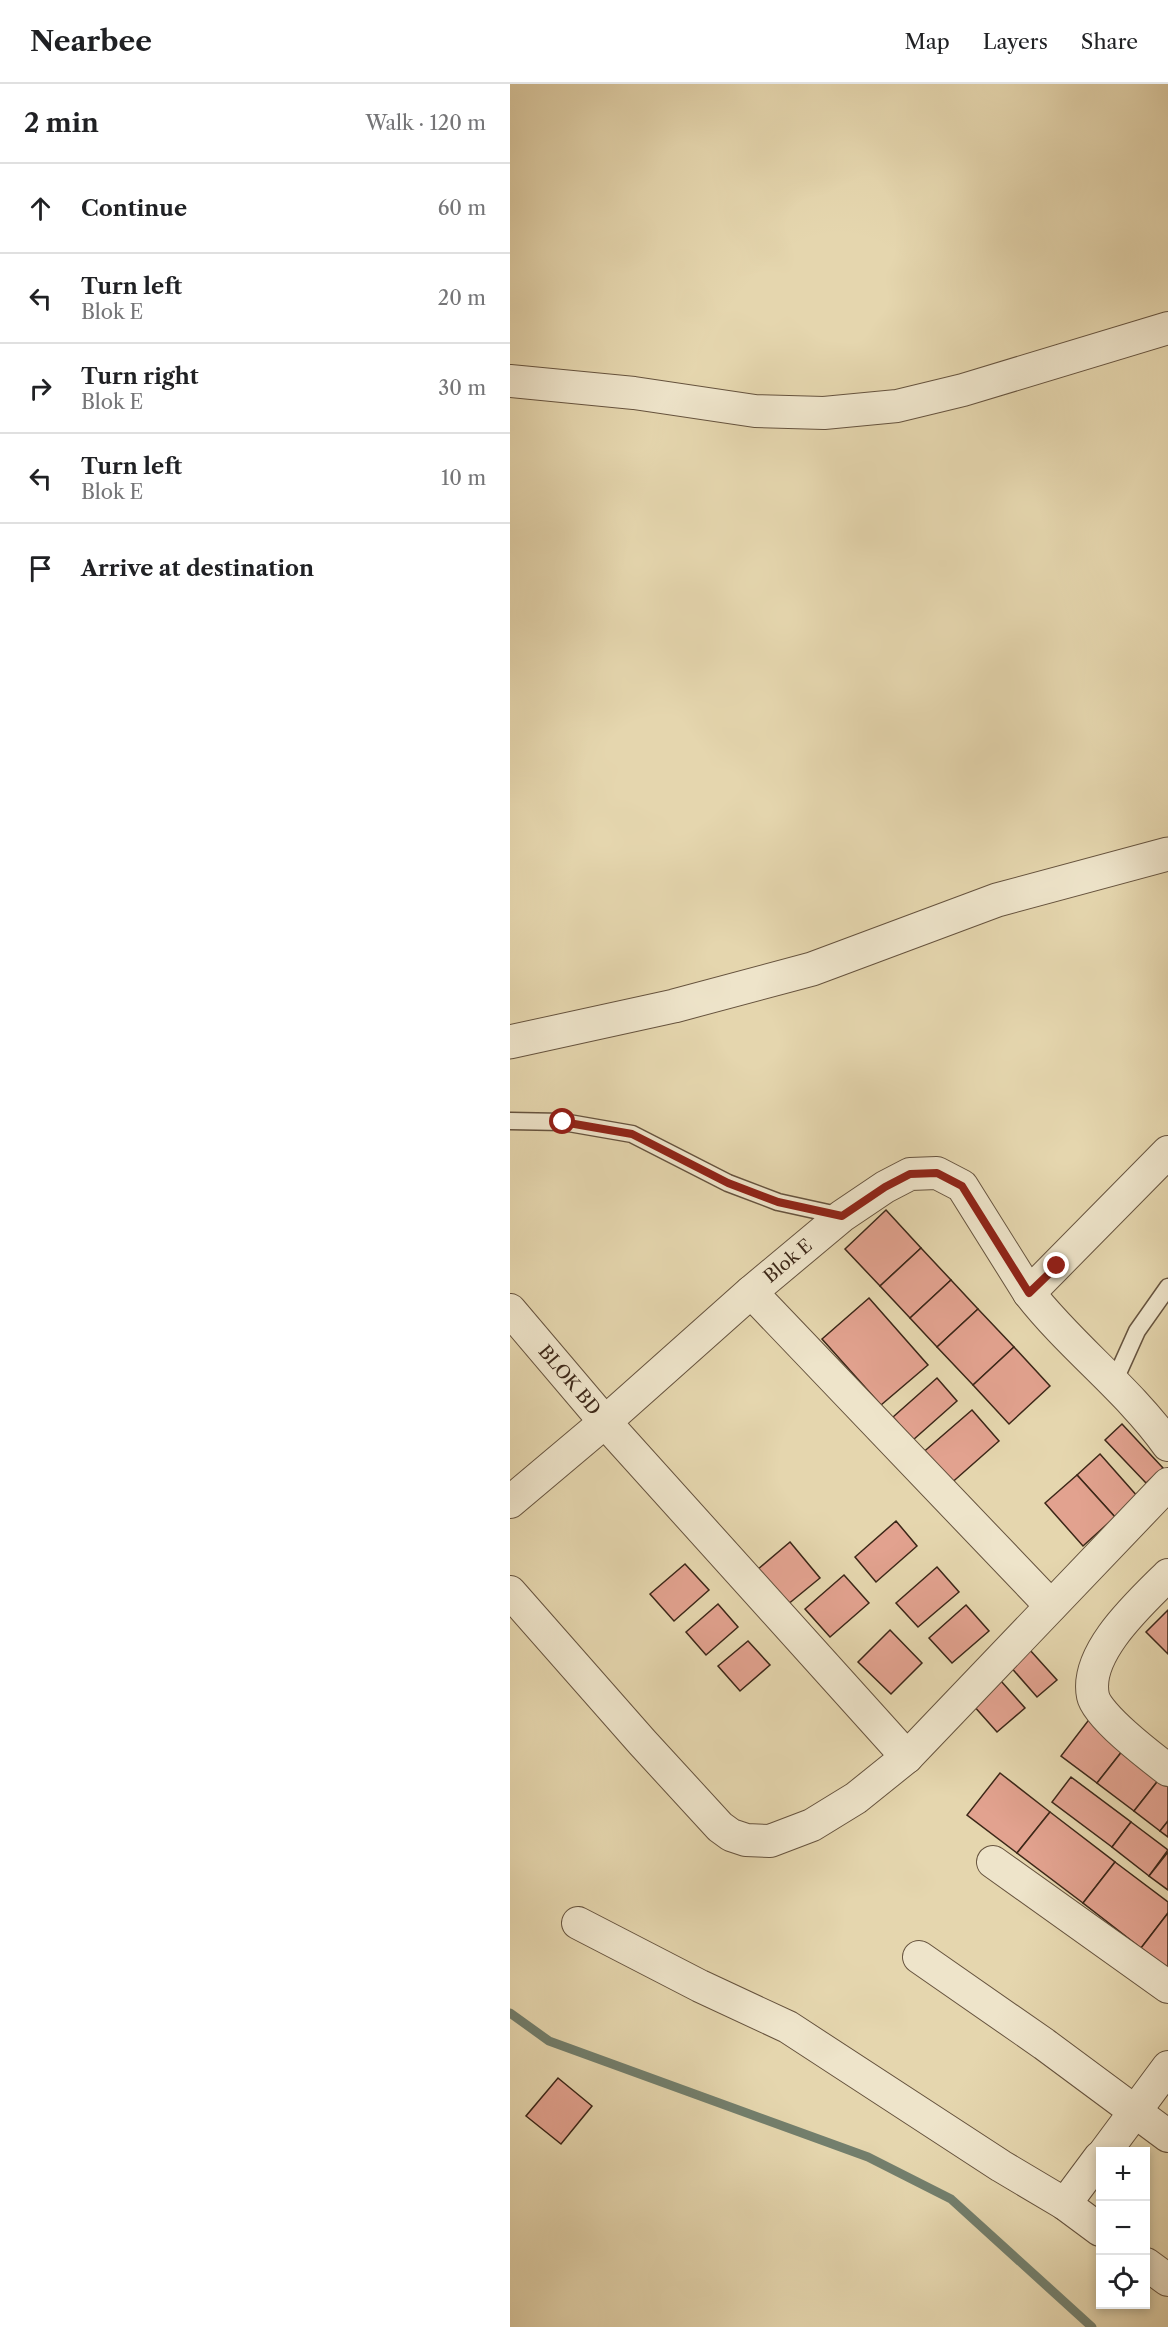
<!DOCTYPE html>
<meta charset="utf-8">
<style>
:root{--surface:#fff;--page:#f2f2f2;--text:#202124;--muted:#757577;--line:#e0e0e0}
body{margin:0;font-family:"Libre Caslon Text",serif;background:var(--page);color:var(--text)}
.controls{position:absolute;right:18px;bottom:18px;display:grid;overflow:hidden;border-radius:0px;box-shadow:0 3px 9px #0003}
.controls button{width:54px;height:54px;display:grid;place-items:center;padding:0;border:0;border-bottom:2px solid var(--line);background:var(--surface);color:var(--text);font:30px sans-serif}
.stop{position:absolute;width:18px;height:18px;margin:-14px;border:4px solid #8f2418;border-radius:50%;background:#fff}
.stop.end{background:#8f2418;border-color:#fff;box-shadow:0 2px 6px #0008}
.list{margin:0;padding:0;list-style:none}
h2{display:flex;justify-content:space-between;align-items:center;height:78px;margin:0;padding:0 24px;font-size:26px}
h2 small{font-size:20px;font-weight:400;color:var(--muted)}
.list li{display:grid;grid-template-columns:39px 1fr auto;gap:18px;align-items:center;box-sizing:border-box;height:90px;padding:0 24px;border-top:2px solid var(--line)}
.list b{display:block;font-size:22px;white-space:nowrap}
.list p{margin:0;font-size:20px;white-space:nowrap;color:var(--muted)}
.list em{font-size:20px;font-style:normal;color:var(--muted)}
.icon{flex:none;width:33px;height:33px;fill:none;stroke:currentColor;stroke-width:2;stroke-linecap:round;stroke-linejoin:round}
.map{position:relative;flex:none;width:658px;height:2243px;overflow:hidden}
header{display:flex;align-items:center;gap:36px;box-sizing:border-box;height:84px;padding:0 30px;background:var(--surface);border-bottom:2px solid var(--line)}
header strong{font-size:28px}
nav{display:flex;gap:33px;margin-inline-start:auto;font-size:21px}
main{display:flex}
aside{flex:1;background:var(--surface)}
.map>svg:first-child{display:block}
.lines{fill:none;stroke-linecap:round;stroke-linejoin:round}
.stream{stroke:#737f6d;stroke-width:9}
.building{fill:#e2a28f;stroke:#3c2718;stroke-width:1.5}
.service-casing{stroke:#66533e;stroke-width:19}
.minor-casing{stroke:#66533e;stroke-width:34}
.tertiary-casing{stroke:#66533e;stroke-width:35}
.service{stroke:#eee4ca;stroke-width:16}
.minor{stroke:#eee4ca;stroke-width:32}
.tertiary{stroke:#eee4ca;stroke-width:33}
.route{stroke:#8f2418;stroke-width:8}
.labels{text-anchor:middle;stroke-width:6;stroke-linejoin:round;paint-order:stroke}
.street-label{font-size:18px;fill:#3c2718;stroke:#eee4ca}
</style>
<header>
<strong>Nearbee</strong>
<nav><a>Map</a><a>Layers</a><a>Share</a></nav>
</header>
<main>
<aside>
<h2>2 min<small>Walk · 120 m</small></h2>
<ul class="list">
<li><svg class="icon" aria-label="ahead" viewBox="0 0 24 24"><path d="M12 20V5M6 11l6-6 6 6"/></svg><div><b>Continue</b></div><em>60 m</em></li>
<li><svg class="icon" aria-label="left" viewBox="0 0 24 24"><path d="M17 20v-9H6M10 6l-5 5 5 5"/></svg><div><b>Turn left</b><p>Blok E</p></div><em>20 m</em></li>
<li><svg class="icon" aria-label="right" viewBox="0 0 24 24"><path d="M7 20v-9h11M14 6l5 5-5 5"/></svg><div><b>Turn right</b><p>Blok E</p></div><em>30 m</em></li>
<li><svg class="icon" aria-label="left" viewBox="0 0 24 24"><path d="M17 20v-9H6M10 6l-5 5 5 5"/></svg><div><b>Turn left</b><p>Blok E</p></div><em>10 m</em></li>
<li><svg class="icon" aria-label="arrive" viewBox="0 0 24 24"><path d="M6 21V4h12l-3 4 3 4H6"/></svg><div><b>Arrive at destination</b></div></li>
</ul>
</aside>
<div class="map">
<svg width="658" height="2243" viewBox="0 0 658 2243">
<rect width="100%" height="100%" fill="#e5d6ae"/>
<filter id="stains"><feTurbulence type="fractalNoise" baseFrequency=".00333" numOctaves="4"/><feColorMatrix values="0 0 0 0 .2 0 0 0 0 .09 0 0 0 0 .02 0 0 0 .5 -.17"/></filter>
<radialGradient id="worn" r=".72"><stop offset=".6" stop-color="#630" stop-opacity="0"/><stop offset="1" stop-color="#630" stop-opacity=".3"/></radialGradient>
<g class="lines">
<path class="stream" d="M0,1929L39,1957L358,2073L441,2115L582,2243"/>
</g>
<g class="building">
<path d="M376,1126L411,1164L370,1202L335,1165Z"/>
<path d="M411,1164L441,1196L400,1234L370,1202Z"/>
<path d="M441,1196L468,1225L427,1263L400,1234Z"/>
<path d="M359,1214L418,1281L371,1321L312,1255Z"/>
<path d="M468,1225L504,1263L463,1301L427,1263Z"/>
<path d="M504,1263L540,1302L499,1340L463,1301Z"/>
<path d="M427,1294L447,1317L403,1356L383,1333Z"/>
<path d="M462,1326L489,1357L438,1402L410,1371Z"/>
<path d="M612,1340L653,1384L636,1399L595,1356Z"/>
<path d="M590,1370L628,1413L605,1433L567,1391Z"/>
<path d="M567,1391L605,1433L573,1462L535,1419Z"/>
<path d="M386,1437L407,1462L366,1498L345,1473Z"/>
<path d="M280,1458L310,1494L277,1521L247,1486Z"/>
<path d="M175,1480L199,1506L164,1537L140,1510Z"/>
<path d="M427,1483L449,1508L408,1543L386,1519Z"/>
<path d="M334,1491L359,1519L320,1553L295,1525Z"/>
<path d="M208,1520L228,1543L196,1571L176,1548Z"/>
<path d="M456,1521L479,1547L442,1579L419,1554Z"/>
<path d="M658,1526V1570L636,1548Z"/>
<path d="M380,1546L412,1579L381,1610L348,1578Z"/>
<path d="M238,1557L260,1581L230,1607L208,1582Z"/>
<path d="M519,1565L547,1596L527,1613L499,1581Z"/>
<path d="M491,1597L515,1624L487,1648L463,1621Z"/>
<path d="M581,1633L617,1661L587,1699L551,1672Z"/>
<path d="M617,1661L654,1689L624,1727L587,1699Z"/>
<path d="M490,1689L540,1728L507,1769L457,1731Z"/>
<path d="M654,1689L658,1692V1737L650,1747L624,1727Z"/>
<path d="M561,1693L621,1738L602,1763L542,1718Z"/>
<path d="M540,1728L605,1778L573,1819L507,1769Z"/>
<path d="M658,1737V1753L650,1747Z"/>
<path d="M621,1738L658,1766L639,1792L602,1763Z"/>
<path d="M658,1768V1806L639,1792Z"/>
<path d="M605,1778L658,1818V1829L631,1864L573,1819Z"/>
<path d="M658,1829V1884L631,1864Z"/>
<path d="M48,1994L82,2022L51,2060L16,2032Z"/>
</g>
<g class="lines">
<g class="service-casing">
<g id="service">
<path d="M0,1037L53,1038L122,1050L218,1099L268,1118L332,1132"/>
<path d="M604,1298L627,1247L658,1203"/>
</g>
</g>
<g class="minor-casing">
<g id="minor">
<path d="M0,297L124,309L245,327L314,329L387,322L453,306L658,244"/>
<path d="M241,1208L541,1522"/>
<path d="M519,1209C561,1263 618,1305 658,1361"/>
<path id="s1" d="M0,1226L95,1338L397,1673"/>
<path id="s2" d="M0,1418L95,1338L241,1208L332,1132L375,1103L400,1090L427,1089L452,1102L519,1209L658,1068"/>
<path d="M658,1491C630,1519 574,1569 583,1612C587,1632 641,1673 658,1686"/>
<path d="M0,1508L132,1658L210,1743L221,1751L236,1756L260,1757L302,1741L346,1714L397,1673L658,1400"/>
<path d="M483,1778L658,1903"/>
<path d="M68,1839L190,1902L278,1943L491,2082L555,2120L590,2146"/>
<path d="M409,1873L534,1960L658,2052"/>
<path d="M595,2068L658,1983"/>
<path d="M555,2120L590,2073"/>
<path d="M636,2180L658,2196"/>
</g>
</g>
<g class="tertiary-casing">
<path id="tertiary" d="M0,958L164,922L302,885L487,816L658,770"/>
</g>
<use href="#service" class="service"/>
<use href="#minor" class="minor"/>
<use href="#tertiary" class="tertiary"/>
</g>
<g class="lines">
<path class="route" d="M53,1038L122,1050L218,1099L268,1118L332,1132L375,1103L400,1090L427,1089L452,1102L519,1209L547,1182"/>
</g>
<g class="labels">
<g class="street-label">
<text dy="6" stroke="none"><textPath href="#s2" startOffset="368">Blok E</textPath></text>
<text dy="6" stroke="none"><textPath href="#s1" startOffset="92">BLOK BD</textPath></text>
</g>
</g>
<rect width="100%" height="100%" filter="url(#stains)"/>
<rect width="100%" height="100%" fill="url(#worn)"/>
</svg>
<div class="controls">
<button>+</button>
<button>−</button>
<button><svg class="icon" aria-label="locate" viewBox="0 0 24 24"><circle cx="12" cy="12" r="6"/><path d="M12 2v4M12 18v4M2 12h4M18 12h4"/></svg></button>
</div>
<div class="stop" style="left:53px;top:1038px"></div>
<div class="stop end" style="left:547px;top:1182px"></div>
</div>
</main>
